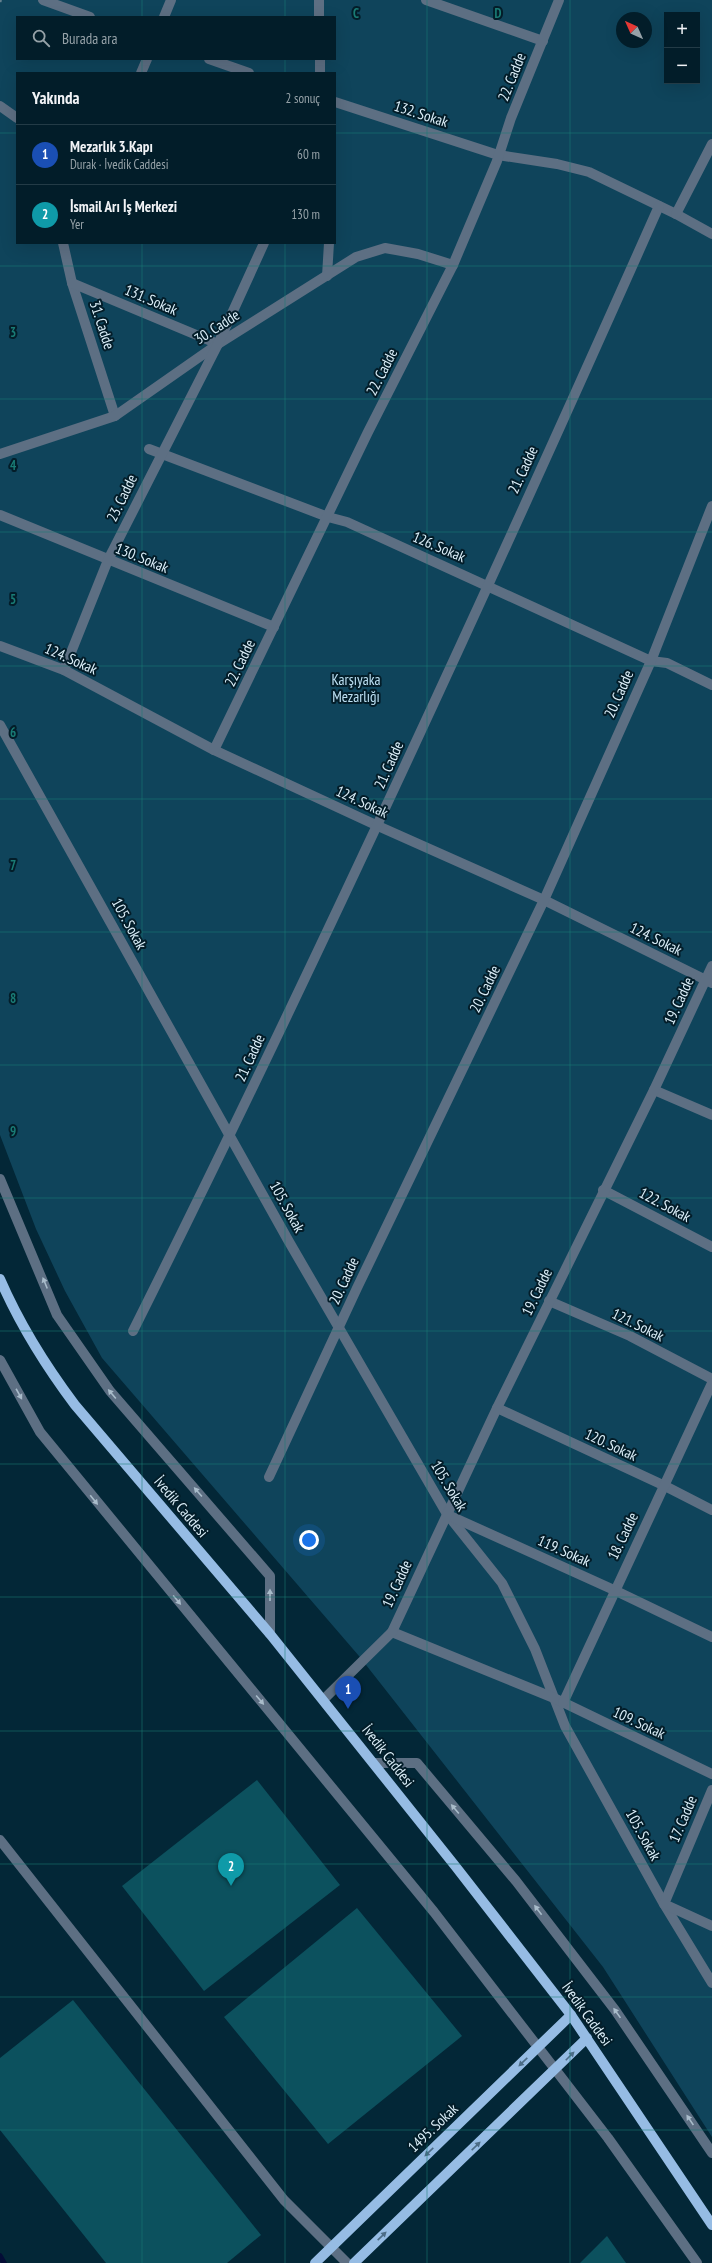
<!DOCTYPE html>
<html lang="tr">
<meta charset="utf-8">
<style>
:root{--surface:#021d29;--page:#0c2631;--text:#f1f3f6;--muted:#96a2a8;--line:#233b46;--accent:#b45309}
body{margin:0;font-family:"PT Sans Narrow",sans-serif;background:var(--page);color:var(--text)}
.controls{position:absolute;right:12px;top:12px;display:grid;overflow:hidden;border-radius:0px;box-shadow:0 4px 16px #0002}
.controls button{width:36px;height:36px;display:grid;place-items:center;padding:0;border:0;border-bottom:1px solid var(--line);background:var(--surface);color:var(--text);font:20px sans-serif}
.compass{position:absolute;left:616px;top:12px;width:36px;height:36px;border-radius:50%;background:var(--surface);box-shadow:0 4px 16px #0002;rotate:315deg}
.you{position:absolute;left:309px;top:1540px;width:14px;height:14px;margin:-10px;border:3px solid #fff;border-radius:50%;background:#1a73e8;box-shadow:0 0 0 6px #1a73e833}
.badge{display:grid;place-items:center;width:26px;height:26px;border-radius:50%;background:var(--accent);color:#fff;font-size:13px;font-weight:700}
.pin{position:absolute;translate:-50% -33px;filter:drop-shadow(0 1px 2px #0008)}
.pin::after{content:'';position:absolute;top:21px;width:14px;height:12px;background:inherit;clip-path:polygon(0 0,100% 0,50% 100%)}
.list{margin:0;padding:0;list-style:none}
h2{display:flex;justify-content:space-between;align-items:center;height:52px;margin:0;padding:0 16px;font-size:17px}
h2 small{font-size:13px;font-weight:400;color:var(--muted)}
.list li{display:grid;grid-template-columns:26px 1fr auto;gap:12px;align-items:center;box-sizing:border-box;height:60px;padding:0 16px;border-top:1px solid var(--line)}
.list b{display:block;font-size:15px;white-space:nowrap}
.list p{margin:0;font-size:13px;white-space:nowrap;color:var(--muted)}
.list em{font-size:13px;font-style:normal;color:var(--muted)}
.icon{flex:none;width:22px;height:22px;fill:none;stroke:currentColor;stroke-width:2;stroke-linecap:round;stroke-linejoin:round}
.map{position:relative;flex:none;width:712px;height:2263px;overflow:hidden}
.search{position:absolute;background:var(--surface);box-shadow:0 4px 16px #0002;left:16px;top:16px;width:320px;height:44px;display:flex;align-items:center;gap:10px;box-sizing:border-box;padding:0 14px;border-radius:0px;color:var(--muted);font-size:15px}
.panel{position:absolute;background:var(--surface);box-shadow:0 4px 16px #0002;left:16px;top:72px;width:320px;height:172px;border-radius:0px}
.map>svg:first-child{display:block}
.green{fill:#0f445b;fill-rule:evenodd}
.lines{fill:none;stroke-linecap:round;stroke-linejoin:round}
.stream{stroke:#040c36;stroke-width:5.5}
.building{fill:#0c515e}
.path{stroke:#64808e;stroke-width:2.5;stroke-dasharray:3 3;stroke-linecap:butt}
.minor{stroke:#5d6f83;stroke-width:10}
.major{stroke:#96bce4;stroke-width:10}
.oneway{fill:#a9bcca}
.oneway2{fill:#4c6c86}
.grid{fill:none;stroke:#197c75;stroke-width:1;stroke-opacity:0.55}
.labels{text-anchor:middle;stroke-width:4;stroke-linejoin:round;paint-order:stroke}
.street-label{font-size:15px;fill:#dceff9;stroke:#031d29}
.park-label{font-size:15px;fill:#bde0f3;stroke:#031d29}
.grid-label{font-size:13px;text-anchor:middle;font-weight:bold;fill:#197c75;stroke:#031d29;stroke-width:4;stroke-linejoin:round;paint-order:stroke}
</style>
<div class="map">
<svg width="712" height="2263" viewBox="0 0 712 2263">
<rect width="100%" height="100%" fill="#032737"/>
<path class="green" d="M0,0H712V2137L603,1967L359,1656L102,1358L65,1291L36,1229L0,1135ZM667,15H697V81H667ZM17,17H335V59H17ZM622,18H646V42H622ZM17,73H335V243H17Z"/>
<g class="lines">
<path class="stream" d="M0,2256L4,2263"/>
</g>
<g class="building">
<path d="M257,1780L340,1885L204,1991L122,1886Z"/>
<path d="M357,1908L462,2036L328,2144L224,2017Z"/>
<path d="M73,2000L261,2235L227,2263H106L0,2130V2058Z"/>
<path d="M607,2236L626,2263H580Z"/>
</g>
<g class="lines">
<path class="path" d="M0,2L1,0"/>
<g class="minor">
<path d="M43,0L90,17"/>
<path d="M319,0V17"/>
<path d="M426,0L543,41"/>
<path d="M164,17L171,0"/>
<path d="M209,59L249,73"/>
<path d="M320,59V73"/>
<path d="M141,73L147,59"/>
<path d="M335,102L498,155L557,164L589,172L676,214L712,234"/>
<path d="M0,106L17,118"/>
<path d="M676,214L712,144"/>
<path d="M63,243L72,283L115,416"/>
<path d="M327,276L329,243"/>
<path d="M72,283L218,344"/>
<path d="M149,449L328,517L347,522L651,661L667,663L712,685"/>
<path d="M0,454L115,416L218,344L356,257L385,248L418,254L453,265"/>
<path d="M0,515L274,627"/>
<path d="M0,646L64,670L214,750L378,826L544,900L712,983"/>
<path d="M64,670L108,560L218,344L264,243"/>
<path d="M0,725L288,1240L447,1514L502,1583L535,1649L565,1726L664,1904L712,1983"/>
<path d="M214,750L368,432L453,265L497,161L511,118L559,0"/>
<path d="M654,1090L712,1115"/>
<path d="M0,1179L57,1315L110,1391L270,1576V1634"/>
<path d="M603,1190L712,1247"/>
<path d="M549,1301L630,1336L712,1379"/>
<path d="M133,1331C318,961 491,584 659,206"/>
<path d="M0,1360L40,1432L434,1912L608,2138L697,2263"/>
<path d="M497,1408L665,1486L712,1510"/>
<path d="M269,1477L357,1288L544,900L651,661L712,506"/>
<path d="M448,1515L614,1590L712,1637"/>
<path d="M392,1632L554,1698L712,1774"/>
<path d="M324,1699L392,1632L497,1408L654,1090L712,966"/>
<path d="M563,1703L712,1383"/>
<path d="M375,1763H417L516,1881L615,2010L712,2153"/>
<path d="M712,1790L664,1904L712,1926"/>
<path d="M0,1840L284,2200L347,2263"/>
</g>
<g class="major">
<path d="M0,1279C20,1325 45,1365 75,1405L270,1634L456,1867L571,2015L712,2225"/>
<path d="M315,2263L571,2015"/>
<path d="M354,2263L587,2038"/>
</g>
</g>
<defs><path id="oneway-solid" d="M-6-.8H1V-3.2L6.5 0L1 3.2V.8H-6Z"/></defs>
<g class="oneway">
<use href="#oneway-solid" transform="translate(45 1283) rotate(-112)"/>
<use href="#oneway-solid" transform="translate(19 1394) rotate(61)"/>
<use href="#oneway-solid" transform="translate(112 1394) rotate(-130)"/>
<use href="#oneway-solid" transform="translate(198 1492) rotate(-131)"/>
<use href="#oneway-solid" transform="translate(94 1500) rotate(51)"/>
<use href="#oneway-solid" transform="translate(270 1595) rotate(-90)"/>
<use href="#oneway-solid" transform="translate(177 1600) rotate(50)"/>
<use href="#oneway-solid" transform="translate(260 1700) rotate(50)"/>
<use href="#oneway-solid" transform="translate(455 1809) rotate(-130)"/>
<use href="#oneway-solid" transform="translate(538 1910) rotate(-127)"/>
<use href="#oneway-solid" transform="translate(617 2013) rotate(-125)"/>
<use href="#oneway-solid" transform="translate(690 2120) rotate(-124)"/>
</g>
<g class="oneway2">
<use href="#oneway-solid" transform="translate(570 2056) rotate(-45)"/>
<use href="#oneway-solid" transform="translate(523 2062) rotate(136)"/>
<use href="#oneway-solid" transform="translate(476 2146) rotate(-44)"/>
<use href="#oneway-solid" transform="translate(429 2152) rotate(136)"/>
<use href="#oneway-solid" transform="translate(382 2236) rotate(-44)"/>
</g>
<path class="grid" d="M142,0V17M285,0V17M427,0V2263M570,0V2263M142,59V73M285,59V73M0,133H17M335,133H712M142,243V2263M285,243V2263M0,266H712M0,399H712M0,532H712M0,666H712M0,799H712M0,932H712M0,1065H712M0,1198H712M0,1331H712M0,1464H712M0,1597H712M0,1731H712M0,1864H712M0,1997H712M0,2130H712"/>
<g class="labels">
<g class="street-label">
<text transform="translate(512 77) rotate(-68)" y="5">22. Cadde</text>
<text transform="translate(421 114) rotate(18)" y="5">132. Sokak</text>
<text transform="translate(151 300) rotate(23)" y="5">131. Sokak</text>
<text transform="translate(102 325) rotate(72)" y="5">31. Cadde</text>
<text transform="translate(217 327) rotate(-33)" y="5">30. Cadde</text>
<text transform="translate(382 372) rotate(-63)" y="5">22. Cadde</text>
<text transform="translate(523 470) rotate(-65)" y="5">21. Cadde</text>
<text transform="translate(122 498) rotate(-64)" y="5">23. Cadde</text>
<text transform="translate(439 547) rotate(23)" y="5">126. Sokak</text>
<text transform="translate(142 558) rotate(22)" y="5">130. Sokak</text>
<text transform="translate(71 659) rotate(24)" y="5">124. Sokak</text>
<text transform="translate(240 663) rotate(-64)" y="5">22. Cadde</text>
<text transform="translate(619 694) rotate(-66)" y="5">20. Cadde</text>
<text transform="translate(389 765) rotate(-66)" y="5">21. Cadde</text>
<text transform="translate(362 802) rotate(25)" y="5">124. Sokak</text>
<text transform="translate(129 924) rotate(61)" y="5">105. Sokak</text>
<text transform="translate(656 939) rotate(26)" y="5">124. Sokak</text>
<text transform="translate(485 989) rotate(-64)" y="5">20. Cadde</text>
<text transform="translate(679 1001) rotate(-65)" y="5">19. Cadde</text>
<text transform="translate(250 1058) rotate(-65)" y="5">21. Cadde</text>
<text transform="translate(665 1205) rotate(28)" y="5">122. Sokak</text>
<text transform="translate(287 1207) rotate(61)" y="5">105. Sokak</text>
<text transform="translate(344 1281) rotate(-65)" y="5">20. Cadde</text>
<text transform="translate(537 1292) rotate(-64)" y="5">19. Cadde</text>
<text transform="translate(638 1325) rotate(26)" y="5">121. Sokak</text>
<text transform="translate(611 1445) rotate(25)" y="5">120. Sokak</text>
<text transform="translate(449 1486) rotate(59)" y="5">105. Sokak</text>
<text transform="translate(181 1507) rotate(50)" y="5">İvedik Caddesi</text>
<text transform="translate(623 1536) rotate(-64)" y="5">18. Cadde</text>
<text transform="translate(564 1551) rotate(24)" y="5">119. Sokak</text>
<text transform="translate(397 1584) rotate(-65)" y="5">19. Cadde</text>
<text transform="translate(639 1723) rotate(25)" y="5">109. Sokak</text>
<text transform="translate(388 1756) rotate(52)" y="5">İvedik Caddesi</text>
<text transform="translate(683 1819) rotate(-67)" y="5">17. Cadde</text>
<text transform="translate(643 1835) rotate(61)" y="5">105. Sokak</text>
<text transform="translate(587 2014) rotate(54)" y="5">İvedik Caddesi</text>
<text transform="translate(433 2128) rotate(-44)" y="5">1495. Sokak</text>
</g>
<g class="park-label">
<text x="356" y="685">Karşıyaka<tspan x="356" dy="17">Mezarlığı</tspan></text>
</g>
</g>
<g class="grid-label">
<text x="356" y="18">C</text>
<text x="498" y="18">D</text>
<text x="13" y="337">3</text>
<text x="13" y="470">4</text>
<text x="13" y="604">5</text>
<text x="13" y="737">6</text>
<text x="13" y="870">7</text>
<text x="13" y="1003">8</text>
<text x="13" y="1136">9</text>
</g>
</svg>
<div class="controls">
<button>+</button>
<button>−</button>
</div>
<svg class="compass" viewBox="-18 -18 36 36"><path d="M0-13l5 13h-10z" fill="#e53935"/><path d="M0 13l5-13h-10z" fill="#96a2a8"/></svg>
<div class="you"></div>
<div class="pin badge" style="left:348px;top:1709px;background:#1a4fb4">1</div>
<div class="pin badge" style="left:231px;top:1886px;background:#0f9aa8">2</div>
<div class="search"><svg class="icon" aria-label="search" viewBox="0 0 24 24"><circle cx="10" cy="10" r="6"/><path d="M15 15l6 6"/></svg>Burada ara</div>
<section class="panel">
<h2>Yakında<small>2 sonuç</small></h2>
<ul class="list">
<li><span class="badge" style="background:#1a4fb4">1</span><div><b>Mezarlık 3.Kapı</b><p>Durak · İvedik Caddesi</p></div><em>60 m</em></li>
<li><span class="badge" style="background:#0f9aa8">2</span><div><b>İsmail Arı İş Merkezi</b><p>Yer</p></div><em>130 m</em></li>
</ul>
</section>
</div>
